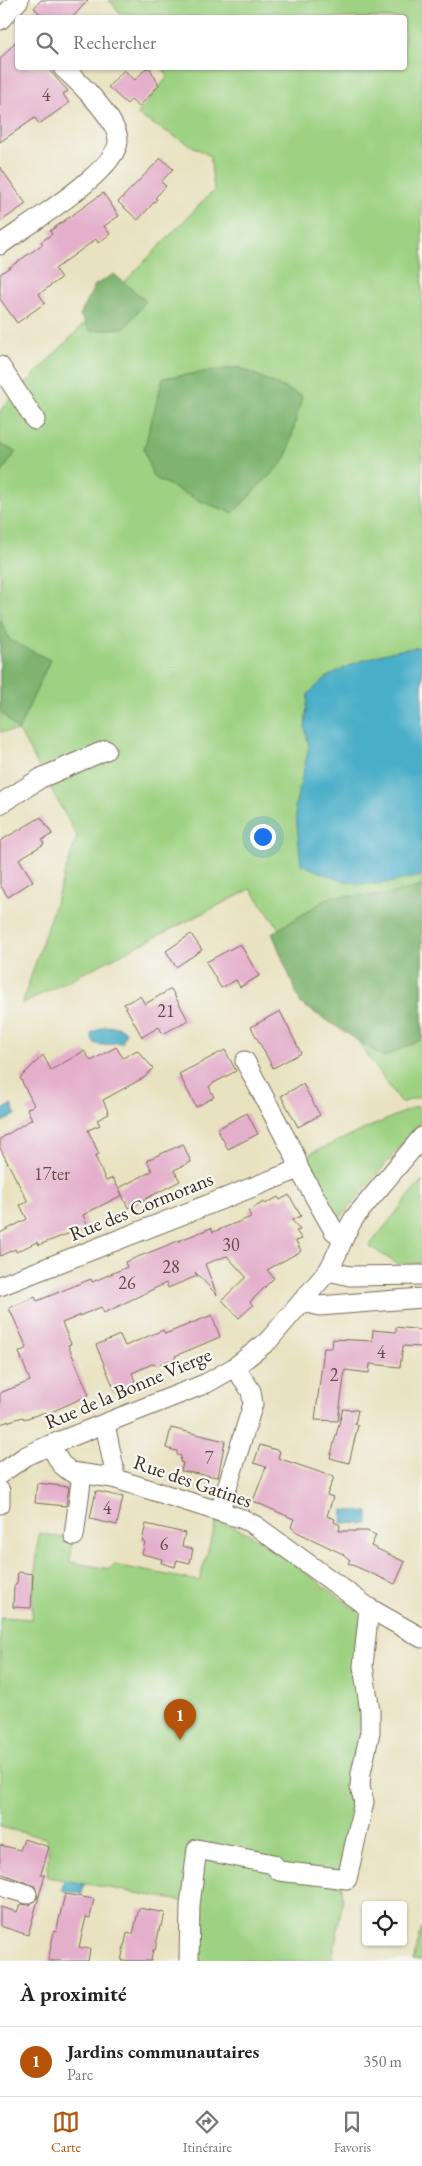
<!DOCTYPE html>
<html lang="fr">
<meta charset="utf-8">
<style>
:root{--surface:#fff;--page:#f2f2f2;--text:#222;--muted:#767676;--line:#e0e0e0;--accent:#b45309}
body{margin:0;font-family:"EB Garamond",serif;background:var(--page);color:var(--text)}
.controls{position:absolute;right:15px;bottom:15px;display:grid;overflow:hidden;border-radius:5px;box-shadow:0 1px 4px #0004}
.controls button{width:45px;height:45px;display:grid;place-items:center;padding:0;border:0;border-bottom:1px solid var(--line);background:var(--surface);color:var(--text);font:25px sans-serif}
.you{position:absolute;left:262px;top:836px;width:18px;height:18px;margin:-12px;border:4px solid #fff;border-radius:50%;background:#1a73e8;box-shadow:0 0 0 8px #1a73e833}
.badge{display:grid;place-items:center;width:32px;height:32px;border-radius:50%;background:var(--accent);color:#fff;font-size:16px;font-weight:700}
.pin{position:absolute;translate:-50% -41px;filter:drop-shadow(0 1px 2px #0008)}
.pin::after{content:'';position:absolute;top:26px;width:18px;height:15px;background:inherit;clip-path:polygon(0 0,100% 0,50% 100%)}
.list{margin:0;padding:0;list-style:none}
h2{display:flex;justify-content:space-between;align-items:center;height:65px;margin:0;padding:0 20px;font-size:21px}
h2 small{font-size:16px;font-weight:400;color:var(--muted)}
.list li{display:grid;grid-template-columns:32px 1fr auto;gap:15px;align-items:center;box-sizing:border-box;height:70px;padding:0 20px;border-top:1px solid var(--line)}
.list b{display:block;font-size:19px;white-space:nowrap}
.list p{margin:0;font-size:16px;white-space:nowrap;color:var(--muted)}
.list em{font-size:16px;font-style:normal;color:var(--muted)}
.icon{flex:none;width:28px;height:28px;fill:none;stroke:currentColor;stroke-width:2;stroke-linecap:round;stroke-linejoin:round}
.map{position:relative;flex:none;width:422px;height:1961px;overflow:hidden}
.search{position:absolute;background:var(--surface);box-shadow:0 1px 4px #0004;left:15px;right:15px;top:15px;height:55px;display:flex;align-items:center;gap:12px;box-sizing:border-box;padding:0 18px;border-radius:5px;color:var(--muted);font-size:19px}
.sheet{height:135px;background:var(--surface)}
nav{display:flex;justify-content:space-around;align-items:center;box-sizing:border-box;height:70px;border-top:1px solid var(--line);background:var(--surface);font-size:14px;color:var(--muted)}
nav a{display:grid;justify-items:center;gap:2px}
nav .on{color:var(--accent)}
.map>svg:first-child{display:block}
.green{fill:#9ed282;stroke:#6c7e50}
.forest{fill:#7eb470;stroke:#5c6f47}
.water{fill:#49aec8;stroke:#426c73}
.building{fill:#e4afcb}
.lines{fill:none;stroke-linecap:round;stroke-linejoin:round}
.minor-casing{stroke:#786a57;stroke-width:21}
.minor{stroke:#fff;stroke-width:19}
.labels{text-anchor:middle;stroke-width:4.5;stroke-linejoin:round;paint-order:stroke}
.number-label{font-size:18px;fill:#654b49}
.street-label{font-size:20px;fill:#3b2a1e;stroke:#f6f6f2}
</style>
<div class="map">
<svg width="422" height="1961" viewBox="0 0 422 1961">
<rect width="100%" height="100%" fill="#f6f6f2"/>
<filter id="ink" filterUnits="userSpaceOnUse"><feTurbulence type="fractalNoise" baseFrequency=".02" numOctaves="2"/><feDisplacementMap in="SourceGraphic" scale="10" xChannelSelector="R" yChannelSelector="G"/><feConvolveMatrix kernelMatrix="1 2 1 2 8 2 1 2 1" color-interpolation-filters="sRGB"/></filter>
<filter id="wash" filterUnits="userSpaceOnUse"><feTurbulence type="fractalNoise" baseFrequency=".0096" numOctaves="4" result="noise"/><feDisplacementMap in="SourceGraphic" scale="20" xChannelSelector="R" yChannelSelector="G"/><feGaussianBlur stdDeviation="1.12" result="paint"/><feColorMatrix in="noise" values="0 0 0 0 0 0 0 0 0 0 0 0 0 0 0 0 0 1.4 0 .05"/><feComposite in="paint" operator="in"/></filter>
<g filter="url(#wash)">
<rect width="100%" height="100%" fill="#e9e2c1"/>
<g class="green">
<path d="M109,0H422V1096L401,1103L251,889L22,1004L77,836L19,731L0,732V410L214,190L210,156L137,115L168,76L162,68H404V18L123,17Z"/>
<path d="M417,1106L422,1111V1121L341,1217H334L329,1210L308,1162L311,1153Z"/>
<path d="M422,1180V1263L397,1264L369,1246Z"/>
<path d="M217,1520L246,1532L289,1561L362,1614L364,1702L356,1803L340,1872L343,1899L332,1961H196L198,1904L47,1877L49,1848L45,1838L0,1827V1617L31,1619L39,1533L73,1540L70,1562L109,1569L114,1565L199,1581Z"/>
<path d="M422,1927V1961H413Z"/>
</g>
<g class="forest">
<path d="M114,274L146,301L125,328L90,331L80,315L95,285Z"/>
<path d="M239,367L302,396L286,459L233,513L202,502L153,477L144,449L163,378Z"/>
<path d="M0,444L16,452L0,475Z"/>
<path d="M0,619L10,640L50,660L18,731L0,711Z"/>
<path d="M422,886V1039L384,1057L301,1004L272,933L332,896L385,895Z"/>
</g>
<g class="water">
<path d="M422,647V876C404,879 386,885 368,884C344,884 322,873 301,864L295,806L309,747L305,728L308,694C315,688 323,679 332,674C358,660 393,649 422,647Z"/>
<path d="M105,1026L118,1027L126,1031L122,1043C111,1041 104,1049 93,1042L91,1033Z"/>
<path d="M11,1105L16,1115L0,1123V1111Z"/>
<path d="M343,1510L368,1512V1524L342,1523Z"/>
<path d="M64,1880L84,1884L82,1894L62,1890Z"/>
</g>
<g id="blocks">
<g class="building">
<path d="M41,0H88L72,18H45L34,8Z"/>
<path d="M18,39V68H47L68,91L63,94L69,103L39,124L35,118L0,142V59Z"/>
<path d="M146,68H150L159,85L139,107L131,100L127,104L108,87L124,70L135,80Z"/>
<path d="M161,158L173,169L161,182L166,186L155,198L157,199L138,220L118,202Z"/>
<path d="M0,167L26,204L0,222Z"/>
<path d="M103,193L119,216L104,226L110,234L98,243L96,239L55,269L61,278L39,294L45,303L17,323L0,299V274L43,244L41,242L52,234L50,231Z"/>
<path d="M41,817L52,834L42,840L44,844L19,859L33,881L8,897L0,885V841Z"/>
<path d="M191,934L202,950L176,967L166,951Z"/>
<path d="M240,944L259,976L240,987L236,980L221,988L206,962Z"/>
<path d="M171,989L188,1020L163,1034L159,1027L142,1037L124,1004L140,996L145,1004Z"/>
<path d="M280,1011L301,1053L273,1068L251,1027Z"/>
<path d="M116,1047L123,1058L137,1050L153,1068L145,1077L103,1100L109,1114L97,1120L100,1125L88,1130L99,1154L95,1156L106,1181L113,1178L122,1195L83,1215L88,1226L39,1245L37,1242L16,1252L15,1249L0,1256V1233L27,1219L20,1205L28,1202L0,1148V1139L32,1119L27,1109L34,1105L20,1078L43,1055L51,1070L84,1051L91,1061Z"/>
<path d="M225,1050L236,1071L212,1084L209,1087L214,1097L196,1107L179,1074Z"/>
<path d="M303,1084L320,1115L298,1127L281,1096Z"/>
<path d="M247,1113L258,1134L228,1149L217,1129Z"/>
<path d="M183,1144L191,1162L174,1170L180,1181L128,1208L119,1188L152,1171L147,1160Z"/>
<path d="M289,1195L301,1216L292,1220L300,1230L296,1231L302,1239L296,1241L301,1251L267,1270L274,1278L250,1302L253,1305L239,1318L222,1300L246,1277L227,1256L205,1264L217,1295L195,1272L197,1276L168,1288L166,1283L104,1313L101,1307L62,1323L71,1344L68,1345L89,1395L47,1414L46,1412L24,1419L23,1417L0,1424V1393L30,1381L19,1352L27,1348L9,1308L35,1297L37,1301L91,1279L92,1282L127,1267L125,1262L211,1228L213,1232L251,1217L248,1211L264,1202L265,1204L278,1197L280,1200Z"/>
<path d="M212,1315L220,1337L175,1356L176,1358L157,1365L152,1364L132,1373L136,1384L116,1393L96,1345L120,1335L125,1346L163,1330L165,1334Z"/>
<path d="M396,1327L422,1330V1347L403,1346L400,1367L370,1364L369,1373L345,1370L338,1421L315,1420L324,1348H332L333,1339L372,1341L373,1330L396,1332Z"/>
<path d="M343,1409L358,1410L355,1424L358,1425L349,1463L330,1458Z"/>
<path d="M171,1428L225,1441L218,1477L181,1471L183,1463L180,1462L181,1456L177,1455V1451L166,1448Z"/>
<path d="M260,1445L280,1451L278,1458L334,1477L327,1495L333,1497L327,1516L335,1519L334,1522L340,1525L339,1531H367L376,1535L371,1546L405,1562L395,1584L348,1563L350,1560L343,1554L297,1532L291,1527L294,1519L253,1501L266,1467L254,1463Z"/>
<path d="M37,1483L69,1487L66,1506L35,1503Z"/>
<path d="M96,1491L123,1497L117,1525L90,1519Z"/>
<path d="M146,1524L185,1533L182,1546L193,1549L190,1563L177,1560L175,1567L161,1563L162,1559L142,1554L145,1542L142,1541Z"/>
<path d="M18,1572L33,1574L31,1608L13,1607L14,1587L17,1583Z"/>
<path d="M24,1839L49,1847L41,1874L45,1875L28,1935L0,1926V1907L17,1912L20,1904L30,1905L38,1897L35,1886L0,1873V1845L20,1850Z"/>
<path d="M65,1894L94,1899L90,1918L86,1917L79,1947L90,1949L88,1961H48L54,1931L56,1932Z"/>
<path d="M139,1908L165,1913L162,1926H160L155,1950H153L151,1961H121L127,1933L133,1934Z"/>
</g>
</g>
</g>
<g filter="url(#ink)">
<use href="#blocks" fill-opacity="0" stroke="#786a57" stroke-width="1"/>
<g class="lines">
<g class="minor-casing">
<g id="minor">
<path d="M0,20L19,0"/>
<path d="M0,245C24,227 120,169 118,140C117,119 79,82 63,68"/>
<path d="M0,366L35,420"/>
<path d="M0,804L41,778L106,750"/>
<path d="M245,1061L295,1156L299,1169L334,1231L343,1238"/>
<path d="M328,1271L350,1276L422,1275"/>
<path d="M0,1286L299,1169"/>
<path d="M302,1301L319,1306L422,1298"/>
<path d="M105,1424L114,1468L113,1478"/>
<path d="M50,1445L61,1464L71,1472L113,1478L243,1519L256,1526L369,1608L422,1638"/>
<path d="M0,1474L26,1456L50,1445L207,1383L235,1367L268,1341L328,1271C339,1253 343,1234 355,1217L422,1137"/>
<path d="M0,1491V1504"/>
<path d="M220,1510L253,1404L251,1391L235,1367"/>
<path d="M74,1536L82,1474"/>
<path d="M0,1886L27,1894"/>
<path d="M189,1961L190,1905L197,1849L273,1864L279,1871L347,1879L364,1802L360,1787L361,1773L370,1732V1711L363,1666L369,1608"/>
</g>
</g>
<use href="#minor" class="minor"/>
</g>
</g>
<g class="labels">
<g class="number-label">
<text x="46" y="101">4</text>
<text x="166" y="1017">21</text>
<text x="52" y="1180">17ter</text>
<text x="231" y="1251">30</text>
<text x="171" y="1273">28</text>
<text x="127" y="1289">26</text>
<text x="381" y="1358">4</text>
<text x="334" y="1381">2</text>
<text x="209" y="1464">7</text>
<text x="107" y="1514">4</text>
<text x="164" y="1550">6</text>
</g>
<g class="street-label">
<text transform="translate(141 1206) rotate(-22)" y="7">Rue des Cormorans</text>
<text transform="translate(128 1388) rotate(-23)" y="7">Rue de la Bonne Vierge</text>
<text transform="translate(193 1481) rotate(19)" y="7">Rue des Gatines</text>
</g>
</g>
</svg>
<div class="controls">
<button><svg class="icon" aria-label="locate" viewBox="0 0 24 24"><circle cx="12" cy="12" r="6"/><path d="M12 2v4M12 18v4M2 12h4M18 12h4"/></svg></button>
</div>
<div class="you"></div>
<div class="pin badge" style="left:180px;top:1740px">1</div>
<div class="search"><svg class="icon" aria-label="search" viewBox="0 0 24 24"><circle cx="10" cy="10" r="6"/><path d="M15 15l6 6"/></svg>Rechercher</div>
</div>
<section class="sheet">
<h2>À proximité<small></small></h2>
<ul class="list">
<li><span class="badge">1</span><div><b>Jardins communautaires</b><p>Parc</p></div><em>350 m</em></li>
</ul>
</section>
<nav>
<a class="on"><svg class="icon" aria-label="map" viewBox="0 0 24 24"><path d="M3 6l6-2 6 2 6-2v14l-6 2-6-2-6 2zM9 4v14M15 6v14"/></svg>Carte</a>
<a><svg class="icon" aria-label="directions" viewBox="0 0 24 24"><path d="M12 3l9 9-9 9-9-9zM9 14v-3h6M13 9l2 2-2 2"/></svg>Itinéraire</a>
<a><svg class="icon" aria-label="saved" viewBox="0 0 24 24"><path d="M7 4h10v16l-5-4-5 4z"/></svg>Favoris</a>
</nav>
